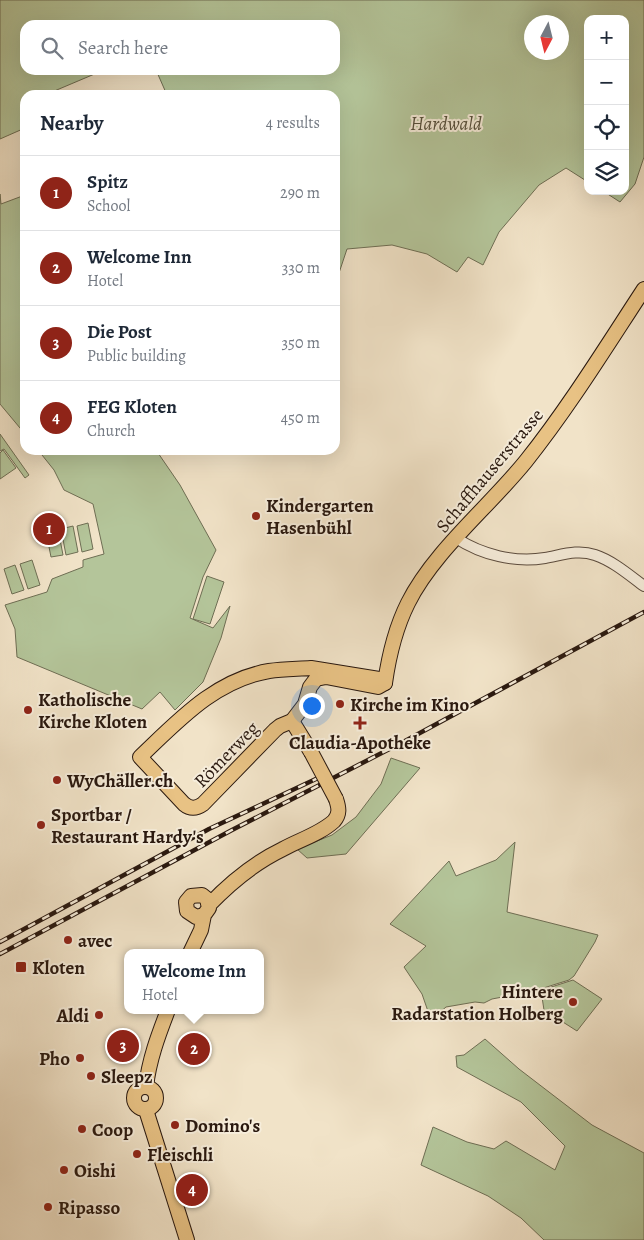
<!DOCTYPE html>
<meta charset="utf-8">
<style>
:root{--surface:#fff;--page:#f6f6f7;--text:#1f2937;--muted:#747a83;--line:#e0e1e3;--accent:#8f2418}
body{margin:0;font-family:Alegreya,serif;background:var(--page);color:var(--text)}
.controls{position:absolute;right:15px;top:15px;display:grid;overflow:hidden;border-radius:10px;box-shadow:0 5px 20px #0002}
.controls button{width:45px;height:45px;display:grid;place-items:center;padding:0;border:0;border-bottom:1px solid var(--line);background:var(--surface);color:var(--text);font:25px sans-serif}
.compass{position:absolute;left:524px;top:15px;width:45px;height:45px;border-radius:50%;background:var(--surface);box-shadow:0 5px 20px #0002;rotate:187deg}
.you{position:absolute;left:311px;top:705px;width:18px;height:18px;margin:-12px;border:4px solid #fff;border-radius:50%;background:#1a73e8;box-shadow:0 0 0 8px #1a73e833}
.badge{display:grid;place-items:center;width:32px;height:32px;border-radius:50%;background:var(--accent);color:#fff;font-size:16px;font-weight:700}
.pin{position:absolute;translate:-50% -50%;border:2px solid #fff;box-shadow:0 1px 5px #0006}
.popup{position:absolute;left:124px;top:949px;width:140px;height:65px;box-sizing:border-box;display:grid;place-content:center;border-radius:10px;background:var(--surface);filter:drop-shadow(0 1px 4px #0005);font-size:16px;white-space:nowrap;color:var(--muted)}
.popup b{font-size:19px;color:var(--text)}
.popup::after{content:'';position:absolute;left:50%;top:100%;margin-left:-10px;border:10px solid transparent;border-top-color:var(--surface)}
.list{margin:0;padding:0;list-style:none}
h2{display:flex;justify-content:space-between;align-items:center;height:65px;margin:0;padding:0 20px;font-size:21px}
h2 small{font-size:16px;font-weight:400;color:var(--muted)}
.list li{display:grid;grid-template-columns:32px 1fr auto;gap:15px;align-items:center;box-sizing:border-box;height:75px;padding:0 20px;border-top:1px solid var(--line)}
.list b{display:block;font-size:19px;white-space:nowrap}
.list p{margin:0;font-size:16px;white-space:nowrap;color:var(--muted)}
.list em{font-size:16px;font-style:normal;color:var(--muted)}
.icon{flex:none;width:28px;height:28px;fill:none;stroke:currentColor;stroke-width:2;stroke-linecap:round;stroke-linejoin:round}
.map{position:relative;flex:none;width:644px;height:1240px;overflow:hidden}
.search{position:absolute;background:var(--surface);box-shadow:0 5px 20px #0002;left:20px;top:20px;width:320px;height:55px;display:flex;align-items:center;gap:12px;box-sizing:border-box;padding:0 18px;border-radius:15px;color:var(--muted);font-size:19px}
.panel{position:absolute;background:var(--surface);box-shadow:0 5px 20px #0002;left:20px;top:90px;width:320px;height:365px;border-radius:15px}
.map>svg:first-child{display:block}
.green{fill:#b4c59a;stroke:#6e6e54;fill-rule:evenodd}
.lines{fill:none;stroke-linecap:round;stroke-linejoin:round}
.minor-casing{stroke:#5b4b3d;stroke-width:12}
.major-casing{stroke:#29180f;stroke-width:16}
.minor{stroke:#f6eddb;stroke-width:10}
.major{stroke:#e8c284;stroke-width:14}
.rail-casing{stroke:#29180f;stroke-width:4.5}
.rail{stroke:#f6eddb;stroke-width:2.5;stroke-dasharray:8;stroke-linecap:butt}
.major-bridge-casing{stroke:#29180f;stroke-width:16;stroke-linecap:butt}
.major-bridge{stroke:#e8c284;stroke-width:14}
.poi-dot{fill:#8f2418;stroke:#f6eddb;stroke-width:2}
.labels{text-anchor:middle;stroke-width:4;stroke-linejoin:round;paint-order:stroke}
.park-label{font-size:19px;font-style:italic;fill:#534c39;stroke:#f6eddb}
.street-label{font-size:19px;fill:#29180f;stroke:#f6eddb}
.poi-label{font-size:19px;font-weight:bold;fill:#29180f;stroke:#f6eddb;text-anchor:start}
</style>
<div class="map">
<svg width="644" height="1240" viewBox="0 0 644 1240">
<rect width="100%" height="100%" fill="#f1e3c8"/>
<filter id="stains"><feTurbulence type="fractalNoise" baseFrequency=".004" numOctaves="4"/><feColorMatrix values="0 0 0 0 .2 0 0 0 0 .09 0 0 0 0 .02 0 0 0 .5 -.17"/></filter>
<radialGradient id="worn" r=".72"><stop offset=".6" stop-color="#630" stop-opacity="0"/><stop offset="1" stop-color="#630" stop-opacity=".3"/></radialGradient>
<g class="green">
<path d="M0,0H644V157L635,184L620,202L603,191H625V19H588V182L566,168L539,185L499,232L483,265L468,257L457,272L427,254L392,245L347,249L335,285V95H167L156,70H335V25H25V70H104L52,92L51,95H25V128L0,139ZM532,22H562V52H532Z"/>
<path d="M0,194L1,204L25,195V434L0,404Z"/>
<path d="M0,434L29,475L25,478L4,449L0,451Z"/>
<path d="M3,450L16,468L0,479V453Z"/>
<path d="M38,450H156L180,485L216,550L203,577L190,618L213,628L230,606L221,638L203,682L175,710L160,692L142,709L17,657L15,629L5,605L47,592L52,579L83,567V560L104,554L93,504L64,490L54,470Z"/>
<path d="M88,523L93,549L82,552L77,526Z"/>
<path d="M73,526L78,552L66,555L61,529Z"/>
<path d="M58,529L63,555L51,557L46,532Z"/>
<path d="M32,560L40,585L28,589L20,564Z"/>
<path d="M15,565L24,590L12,594L4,569Z"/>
<path d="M207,576L224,582L210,624L193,619Z"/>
<path d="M391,758L420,768L346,854L307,858L297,849L332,835L356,817L381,784Z"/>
<path d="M515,842L507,912L598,935L595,942L574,976L569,980L534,991L492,999L484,1003L475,1002L446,1007L431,1020L422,994L404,967L426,946L390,924L449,861L456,876L496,860Z"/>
<path d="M573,980L602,999L577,1031L544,1010L542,997L545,989Z"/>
<path d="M485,1039L519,1069L592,1125L644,1153V1240H544L521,1218L488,1196L421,1165L433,1127L467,1142L494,1149L506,1141L555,1170L565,1146L521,1102L457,1067L456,1056L464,1055Z"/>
</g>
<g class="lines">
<g class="minor-casing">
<path id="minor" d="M456,538C482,555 515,563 545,558C562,555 578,549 595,555C613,561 629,575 644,586"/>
</g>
<g class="major-casing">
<g id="major">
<path d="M311,668L379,679L385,683L378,687L326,677L316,679L310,687L305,704L292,721L280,726L275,730L203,804C196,809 190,809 184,804L140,757C178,721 215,680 269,671C283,669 297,669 311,668Z"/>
<path d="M385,683C389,655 395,629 408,603C434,551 489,507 526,461C569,407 606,347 644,289"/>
<path d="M292,721L311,752"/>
<path d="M209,905C231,882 254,863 283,849C299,840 320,834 334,821C340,814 339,808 336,799"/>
<path d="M190,953L201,930L204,915L209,908L207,899L202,895L191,896L186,902L187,911L196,917L204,915"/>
<circle cx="145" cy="1098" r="11"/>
<path d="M146,1087C149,1060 158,1036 168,1010"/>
<path d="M146,1110L187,1240"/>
</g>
</g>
<use href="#minor" class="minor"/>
<use href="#major" class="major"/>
<g class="rail-casing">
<g id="rail">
<path d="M0,942L209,829L318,778"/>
<path d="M0,954L232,830L405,741L644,612"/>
</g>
</g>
<use href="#rail" class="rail"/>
<g class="major-bridge-casing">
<path id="major-bridge" d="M311,752L336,799"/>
</g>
<use href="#major-bridge" class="major-bridge"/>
</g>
<g class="poi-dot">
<circle cx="256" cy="516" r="5"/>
<circle cx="340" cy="704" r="5"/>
<circle cx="28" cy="710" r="5"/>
<path d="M357.5 715.5h5v5h5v5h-5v5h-5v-5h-5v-5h5z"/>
<circle cx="57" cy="780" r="5"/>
<circle cx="41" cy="825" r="5"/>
<circle cx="68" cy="940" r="5"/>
<rect x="15" y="961" width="12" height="12" rx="2.5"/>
<circle cx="573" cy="1002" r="5"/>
<circle cx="99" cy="1015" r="5"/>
<circle cx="80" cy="1058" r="5"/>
<circle cx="91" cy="1076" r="5"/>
<circle cx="175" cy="1125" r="5"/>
<circle cx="82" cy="1129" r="5"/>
<circle cx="137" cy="1154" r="5"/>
<circle cx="64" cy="1170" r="5"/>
<circle cx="48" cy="1207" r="5"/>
</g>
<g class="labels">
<g class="park-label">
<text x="446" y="130">Hardwald</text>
</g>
<g class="street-label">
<text transform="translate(489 470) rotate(-50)" y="7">Schaffhauserstrasse</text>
<text transform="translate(226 754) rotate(-46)" y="7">Römerweg</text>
</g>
<g class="poi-label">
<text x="266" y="512">Kindergarten<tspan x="266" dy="22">Hasenbühl</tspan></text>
<text x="38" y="706">Katholische<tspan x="38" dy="22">Kirche Kloten</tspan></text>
<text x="350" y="711">Kirche im Kino</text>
<text x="360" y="749" text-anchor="middle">Claudia-Apotheke</text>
<text x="67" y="787">WyChäller.ch</text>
<text x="51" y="821">Sportbar /<tspan x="51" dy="22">Restaurant Hardy's</tspan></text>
<text x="78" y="947">avec</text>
<text x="32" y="974">Kloten</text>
<text x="563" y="998" text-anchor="end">Hintere<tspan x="563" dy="22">Radarstation Holberg</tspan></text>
<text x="89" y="1022" text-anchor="end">Aldi</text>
<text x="70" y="1065" text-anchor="end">Pho</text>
<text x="101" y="1083">Sleepz</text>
<text x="185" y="1132">Domino's</text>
<text x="92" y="1136">Coop</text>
<text x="147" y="1161">Fleischli</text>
<text x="74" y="1177">Oishi</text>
<text x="58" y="1214">Ripasso</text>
</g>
</g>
<rect width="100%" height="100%" filter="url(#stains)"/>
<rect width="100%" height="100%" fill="url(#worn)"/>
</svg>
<div class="controls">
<button>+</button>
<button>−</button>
<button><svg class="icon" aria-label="locate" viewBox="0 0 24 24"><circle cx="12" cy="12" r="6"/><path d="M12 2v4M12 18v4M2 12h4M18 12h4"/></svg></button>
<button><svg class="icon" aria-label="layers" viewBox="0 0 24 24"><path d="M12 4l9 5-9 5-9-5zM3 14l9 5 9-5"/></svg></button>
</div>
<svg class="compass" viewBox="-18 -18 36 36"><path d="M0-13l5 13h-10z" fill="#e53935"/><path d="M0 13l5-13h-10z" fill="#747a83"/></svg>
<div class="you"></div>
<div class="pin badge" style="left:49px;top:529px">1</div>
<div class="pin badge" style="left:194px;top:1049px">2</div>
<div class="popup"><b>Welcome Inn</b>Hotel</div>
<div class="pin badge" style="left:123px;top:1046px">3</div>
<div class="pin badge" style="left:192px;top:1190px">4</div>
<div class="search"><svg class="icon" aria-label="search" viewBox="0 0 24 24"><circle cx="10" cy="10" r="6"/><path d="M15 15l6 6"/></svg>Search here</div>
<section class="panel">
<h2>Nearby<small>4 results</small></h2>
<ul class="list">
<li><span class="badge">1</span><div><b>Spitz</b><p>School</p></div><em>290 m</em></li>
<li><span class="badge">2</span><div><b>Welcome Inn</b><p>Hotel</p></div><em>330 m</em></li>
<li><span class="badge">3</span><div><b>Die Post</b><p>Public building</p></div><em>350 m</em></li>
<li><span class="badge">4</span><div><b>FEG Kloten</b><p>Church</p></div><em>450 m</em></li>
</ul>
</section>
</div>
